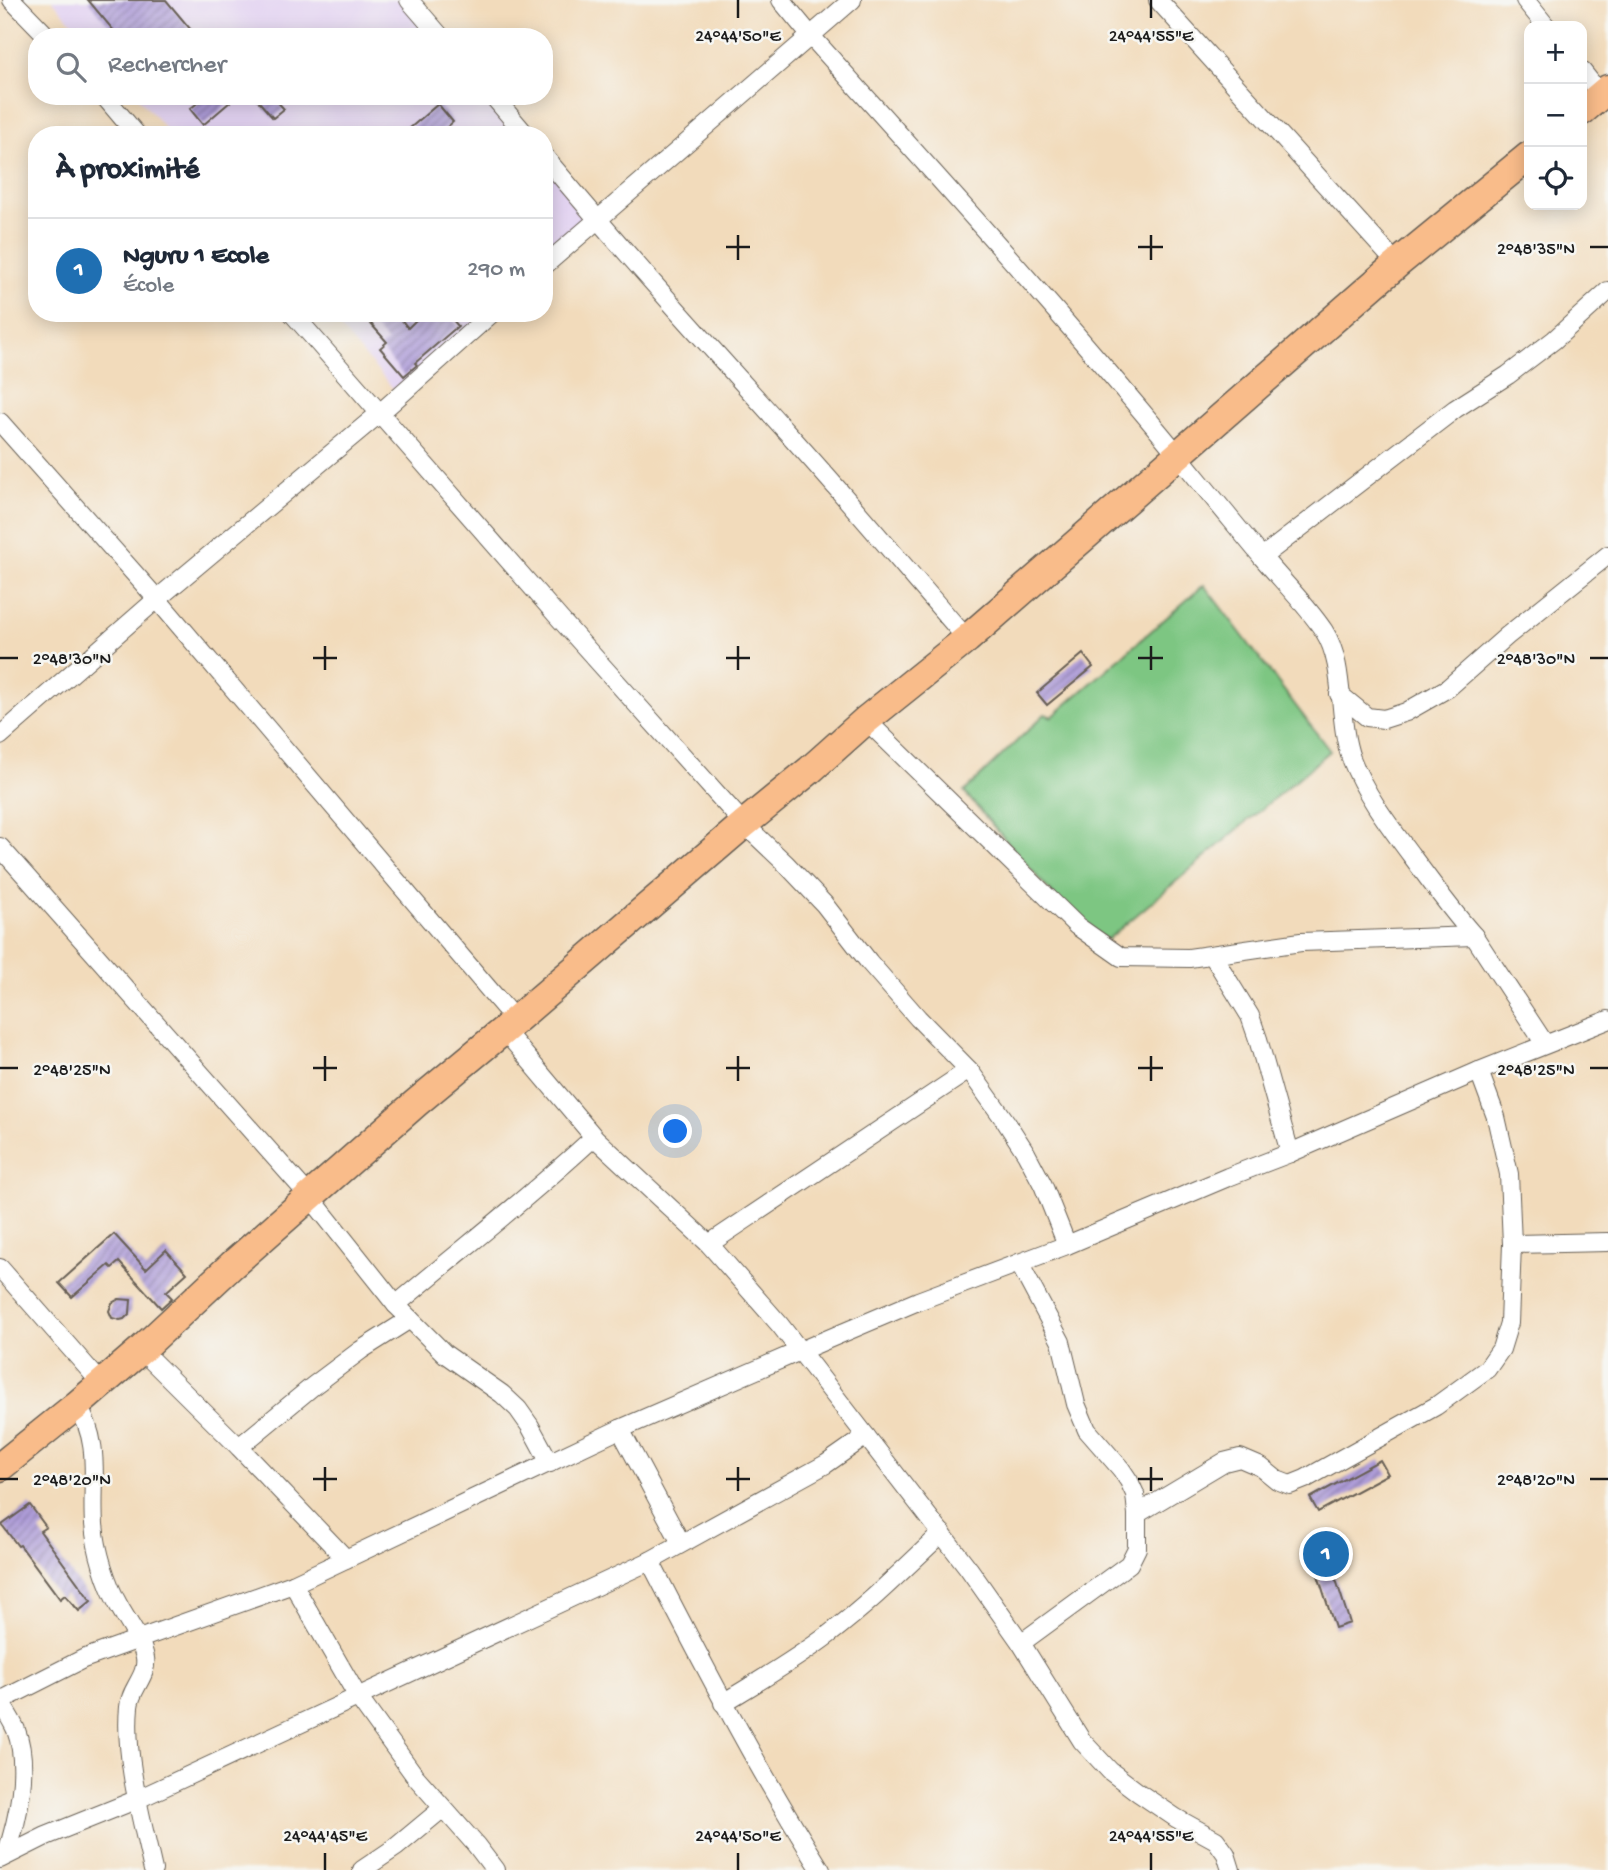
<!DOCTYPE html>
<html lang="fr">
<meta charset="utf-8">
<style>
:root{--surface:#fff;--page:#f6f6f7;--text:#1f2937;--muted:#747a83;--line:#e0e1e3;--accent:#1f6fb2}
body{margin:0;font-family:"Gochi Hand",sans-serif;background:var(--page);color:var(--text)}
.controls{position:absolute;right:21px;top:21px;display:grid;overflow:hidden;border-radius:14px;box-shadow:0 4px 18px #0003}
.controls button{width:63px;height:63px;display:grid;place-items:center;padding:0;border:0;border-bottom:2px solid var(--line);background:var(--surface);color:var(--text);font:35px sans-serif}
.you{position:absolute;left:676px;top:1132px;width:24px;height:24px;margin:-18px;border:5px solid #fff;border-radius:50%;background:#1a73e8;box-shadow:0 0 0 10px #1a73e833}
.badge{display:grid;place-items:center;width:46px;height:46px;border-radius:50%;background:var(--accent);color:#fff;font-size:23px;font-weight:700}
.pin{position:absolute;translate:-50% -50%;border:4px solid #fff;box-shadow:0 2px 7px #0006}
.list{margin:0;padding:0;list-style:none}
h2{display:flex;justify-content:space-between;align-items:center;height:91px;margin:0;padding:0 28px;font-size:30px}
h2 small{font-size:23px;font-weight:400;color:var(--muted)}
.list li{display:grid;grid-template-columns:46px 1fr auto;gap:21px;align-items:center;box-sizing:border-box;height:105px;padding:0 28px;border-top:2px solid var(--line)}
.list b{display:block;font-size:26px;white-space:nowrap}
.list p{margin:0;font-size:23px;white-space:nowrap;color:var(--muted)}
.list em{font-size:23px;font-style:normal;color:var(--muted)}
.icon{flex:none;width:38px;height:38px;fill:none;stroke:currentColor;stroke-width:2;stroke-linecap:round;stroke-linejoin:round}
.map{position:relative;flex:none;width:1608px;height:1870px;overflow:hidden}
.search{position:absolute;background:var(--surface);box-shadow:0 4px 18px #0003;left:28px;top:28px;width:525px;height:77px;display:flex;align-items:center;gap:18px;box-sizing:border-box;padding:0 24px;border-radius:28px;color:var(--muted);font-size:26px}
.panel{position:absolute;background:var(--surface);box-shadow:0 4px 18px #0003;left:28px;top:126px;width:525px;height:196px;border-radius:28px}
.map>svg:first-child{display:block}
.built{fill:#e3d3f2}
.green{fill:#7dc682;stroke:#4c714f;stroke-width:2}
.building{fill:url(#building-hatch)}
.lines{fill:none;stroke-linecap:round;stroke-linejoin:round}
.minor-casing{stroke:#675f54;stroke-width:20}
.primary-casing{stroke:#675f54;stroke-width:31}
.minor{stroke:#fff;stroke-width:18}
.primary{stroke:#f9bc8a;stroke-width:28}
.ticks{fill:none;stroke:#1c1c1c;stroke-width:2.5}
.ticks-label{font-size:18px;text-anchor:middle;fill:#1c1c1c;stroke:#f6f6f2;stroke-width:5;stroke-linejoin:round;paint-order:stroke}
</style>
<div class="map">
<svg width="1608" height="1870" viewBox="0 0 1608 1870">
<defs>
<pattern id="building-hatch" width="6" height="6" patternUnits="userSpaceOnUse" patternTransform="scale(1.75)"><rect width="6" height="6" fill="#ae9cd8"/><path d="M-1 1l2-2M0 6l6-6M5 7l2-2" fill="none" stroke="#8d7eae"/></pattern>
</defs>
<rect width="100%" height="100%" fill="#f6f6f2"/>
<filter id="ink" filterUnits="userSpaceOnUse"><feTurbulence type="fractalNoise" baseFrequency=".0143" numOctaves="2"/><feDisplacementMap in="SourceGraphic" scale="14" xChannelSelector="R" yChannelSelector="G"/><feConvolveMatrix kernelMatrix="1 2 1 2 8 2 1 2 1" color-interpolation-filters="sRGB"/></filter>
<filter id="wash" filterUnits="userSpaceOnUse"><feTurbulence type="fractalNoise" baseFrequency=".00686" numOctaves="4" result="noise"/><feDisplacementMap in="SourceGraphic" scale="28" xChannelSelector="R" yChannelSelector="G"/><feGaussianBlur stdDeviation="1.57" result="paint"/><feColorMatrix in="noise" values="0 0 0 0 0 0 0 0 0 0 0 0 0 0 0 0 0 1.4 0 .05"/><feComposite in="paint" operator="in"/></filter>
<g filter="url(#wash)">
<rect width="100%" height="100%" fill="#f2dbbb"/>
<g class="built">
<path d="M52,0H404L436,37H85Z"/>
<path d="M137,96H487L521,135H171Z"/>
<path d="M544,162L595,220L544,264Z"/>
<path d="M327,313H488L397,393Z"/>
</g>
<path class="green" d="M1204,585L1330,751L1107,940L1073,918L964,792L1045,714L1052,717Z"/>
<g id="blocks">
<g class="building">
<path d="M88,0H166L197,37H119Z"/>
<path d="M206,96H237L203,125L190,109Z"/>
<path d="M254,96H272L284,109L273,118Z"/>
<path d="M438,104L453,122L438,135H402Z"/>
<path d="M384,313H396L408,328L423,313H447L458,326L415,363L417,365L404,376L380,348L387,342L371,324Z"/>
<path d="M1083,654L1093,667L1047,705L1037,693Z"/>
<path d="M114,1234L146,1269L166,1250L187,1273L166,1292L172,1298L161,1308L119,1262L112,1268L109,1265L72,1297L59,1283Z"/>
<path d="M119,1299L131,1300L130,1313L124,1319L120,1320L112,1318L109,1311L112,1303Z"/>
<path d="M1380,1460L1388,1474L1318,1512L1310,1498Z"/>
<path d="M30,1505L46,1527L40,1531L91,1601L79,1611L65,1595L60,1599L20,1545L18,1546L2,1525Z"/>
<path d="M1321,1533L1350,1623L1335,1628L1306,1538Z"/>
</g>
</g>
</g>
<g filter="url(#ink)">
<use href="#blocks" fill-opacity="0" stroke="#675f54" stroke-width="2"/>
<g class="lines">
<g class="minor-casing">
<g id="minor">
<path d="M12,0L48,37"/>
<path d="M409,0L441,37"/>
<path d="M781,0L810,35C942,182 1075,328 1200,482C1221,507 1241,532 1262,557C1282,581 1306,604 1324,631C1346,665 1337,718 1351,758C1365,794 1388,824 1411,855C1431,882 1451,910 1474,936"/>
<path d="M1158,0L1397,264"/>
<path d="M1525,0L1546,26"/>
<path d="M1582,71L1601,95"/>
<path d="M104,96L137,135"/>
<path d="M493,96L526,135"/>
<path d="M544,156C622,250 704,340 786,431C848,499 907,570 967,639"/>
<path d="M544,266L852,0"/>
<path d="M292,313L560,619L744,824L785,863L824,904L869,962L918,1018L969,1070L1006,1122L1026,1153L1043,1185L1067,1245"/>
<path d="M0,422L157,599L515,1020"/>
<path d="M1262,557L1455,409L1508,375L1554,340L1608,291"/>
<path d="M1339,694L1367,717L1384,719L1406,712L1448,688L1507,636L1608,555"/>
<path d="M866,720L1077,926L1121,957L1189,958L1301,942L1474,936L1545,1044"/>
<path d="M0,736L157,599L380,413L492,313"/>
<path d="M0,847L311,1198L396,1305L445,1354L502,1394L518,1409L530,1426L550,1463"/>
<path d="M1213,956L1250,1016L1258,1039L1290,1153"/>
<path d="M504,1030L594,1137L709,1244L780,1325L969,1569L1021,1643L1082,1741L1110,1771L1139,1793L1176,1818L1216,1840L1226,1854L1231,1870"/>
<path d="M709,1244L969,1070"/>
<path d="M1512,1244L1608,1242"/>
<path d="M1019,1263L1061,1342L1076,1404L1087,1430L1121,1469L1129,1481L1135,1494L1137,1514V1548L1129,1564L1021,1643"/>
<path d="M0,1268L101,1383"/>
<path d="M396,1305C462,1249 531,1196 594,1137"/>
<path d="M141,1350L239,1447L346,1559"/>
<path d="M77,1405C102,1444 91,1481 94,1524C96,1550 106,1583 119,1606C127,1621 142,1640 145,1658C148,1676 130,1689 129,1707C124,1757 142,1820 153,1870"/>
<path d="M620,1429L681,1543"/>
<path d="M239,1447L313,1386L361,1350L410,1319"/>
<path d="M1137,1514L1224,1462L1240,1458L1261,1467L1277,1480L1290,1485L1305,1479L1436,1406L1487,1369L1501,1349L1509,1323L1512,1244L1509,1174L1496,1117L1479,1071"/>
<path d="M650,1561C704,1666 758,1770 821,1870"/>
<path d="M293,1584L358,1697L415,1776L476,1845L495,1870"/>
<path d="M0,1701L83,1659L293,1584L620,1429L800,1351L918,1301L1067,1245L1228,1177L1290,1153L1479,1071L1608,1020"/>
<path d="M0,1701C5,1711 12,1720 16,1730C30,1767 18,1820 6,1855"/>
<path d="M723,1703C759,1681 795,1660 828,1635C869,1604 905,1568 942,1533"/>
<path d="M0,1859L46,1836L138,1799L650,1561L826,1464L866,1436"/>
<path d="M362,1870L396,1847L443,1808"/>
</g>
</g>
<g class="primary-casing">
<g id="primary">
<path d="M1582,111L1608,89"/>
<path d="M0,1467L77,1405L141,1350L232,1265L416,1103L504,1030L744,824L810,770L866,720L967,639L1397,264L1529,156"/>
</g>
</g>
<use href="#minor" class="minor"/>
<use href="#primary" class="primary"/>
</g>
</g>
<path class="ticks" d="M738,0V18M1151,0V18M738,235V260M1151,235V260M726,247H750M1138,247H1163M1590,247H1608M325,646V670M738,646V670M1151,646V670M0,658H18M313,658H337M726,658H750M1138,658H1163M1590,658H1608M325,1056V1081M738,1056V1081M1151,1056V1081M0,1068H18M313,1068H337M726,1068H750M1138,1068H1163M1590,1068H1608M325,1467V1491M738,1467V1491M1151,1467V1491M0,1479H18M313,1479H337M726,1479H750M1138,1479H1163M1590,1479H1608M325,1853V1870M738,1853V1870M1151,1853V1870"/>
<g class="ticks-label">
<text x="738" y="41">24°44'50"E</text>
<text x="1151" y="41">24°44'55"E</text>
<text x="1536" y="254">2°48'35"N</text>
<text x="72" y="664">2°48'30"N</text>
<text x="1536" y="664">2°48'30"N</text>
<text x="72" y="1075">2°48'25"N</text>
<text x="1536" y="1075">2°48'25"N</text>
<text x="72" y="1485">2°48'20"N</text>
<text x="1536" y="1485">2°48'20"N</text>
<text x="325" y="1841">24°44'45"E</text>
<text x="738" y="1841">24°44'50"E</text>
<text x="1151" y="1841">24°44'55"E</text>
</g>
</svg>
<div class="controls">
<button>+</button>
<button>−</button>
<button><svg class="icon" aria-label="locate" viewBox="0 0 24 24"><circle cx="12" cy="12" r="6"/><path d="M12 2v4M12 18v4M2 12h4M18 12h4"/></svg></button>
</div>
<div class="you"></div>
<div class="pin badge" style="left:1326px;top:1554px">1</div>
<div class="search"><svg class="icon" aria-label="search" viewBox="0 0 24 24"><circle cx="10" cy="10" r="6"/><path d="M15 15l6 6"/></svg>Rechercher</div>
<section class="panel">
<h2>À proximité<small></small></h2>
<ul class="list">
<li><span class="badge">1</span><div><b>Nguru 1 Ecole</b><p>École</p></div><em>290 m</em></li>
</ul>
</section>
</div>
